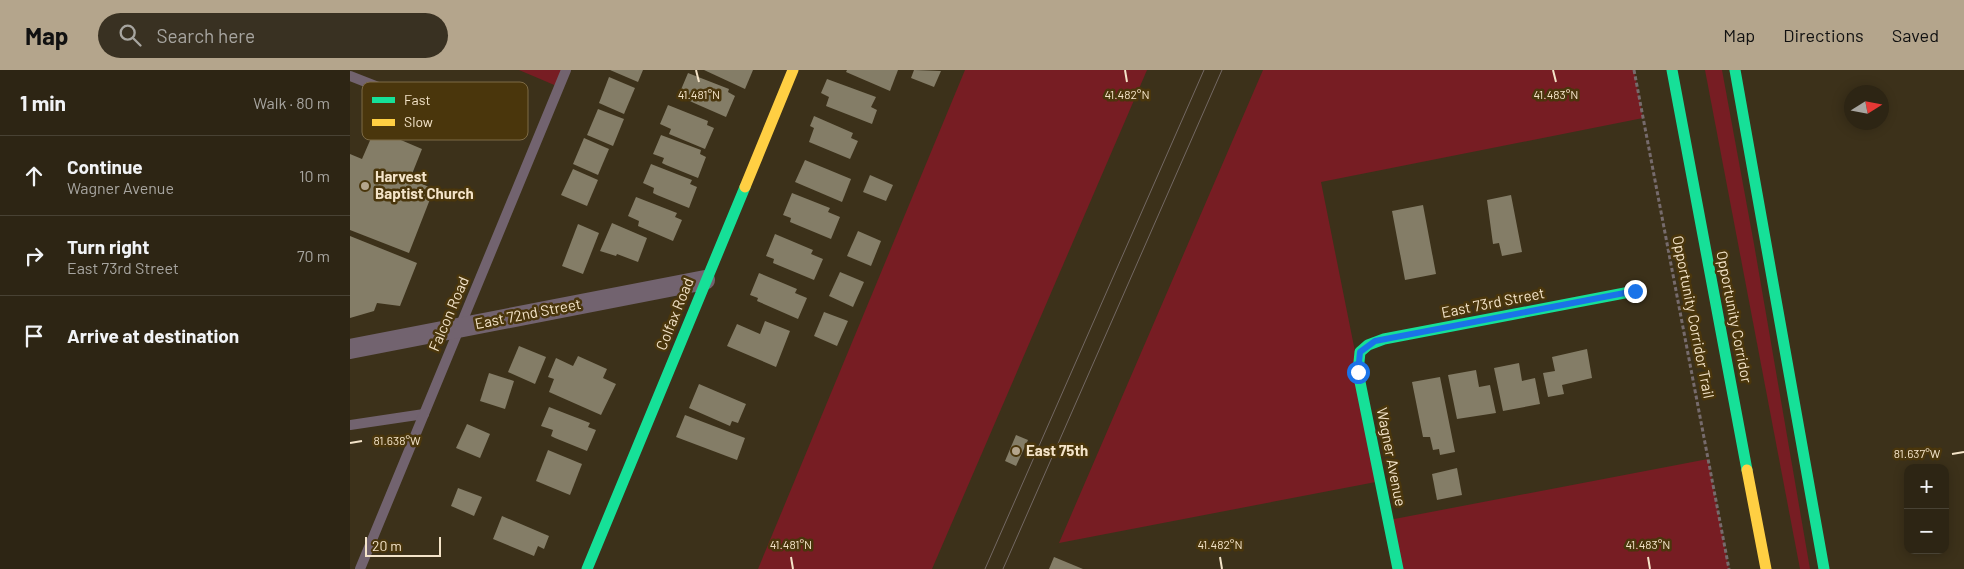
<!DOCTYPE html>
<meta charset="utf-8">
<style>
:root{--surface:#2d2514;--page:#393122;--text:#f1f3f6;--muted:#a7a5a0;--line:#484234;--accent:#b4a58c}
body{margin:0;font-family:Barlow,sans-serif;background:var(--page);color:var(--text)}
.controls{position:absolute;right:15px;bottom:15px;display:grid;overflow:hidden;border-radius:10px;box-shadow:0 2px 12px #0003}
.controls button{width:45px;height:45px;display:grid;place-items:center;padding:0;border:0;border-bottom:1px solid var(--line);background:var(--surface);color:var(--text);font:25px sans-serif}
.compass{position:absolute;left:1494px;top:15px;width:45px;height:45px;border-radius:50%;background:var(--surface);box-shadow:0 2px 12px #0003;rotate:79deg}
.scale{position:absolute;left:15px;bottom:12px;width:76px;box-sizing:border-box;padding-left:5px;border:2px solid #f4e4c9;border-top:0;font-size:14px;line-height:18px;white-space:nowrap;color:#f4e4c9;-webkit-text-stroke:4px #4a360c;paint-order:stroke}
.stop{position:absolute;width:15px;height:15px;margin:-11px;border:4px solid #1a73e8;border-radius:50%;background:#fff}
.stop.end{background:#1a73e8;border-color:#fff;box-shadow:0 1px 5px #0008}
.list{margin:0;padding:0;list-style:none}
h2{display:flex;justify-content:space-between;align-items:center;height:65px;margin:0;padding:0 20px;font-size:21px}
h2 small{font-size:16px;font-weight:400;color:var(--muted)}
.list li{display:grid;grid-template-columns:32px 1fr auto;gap:15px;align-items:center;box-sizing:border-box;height:80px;padding:0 20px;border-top:1px solid var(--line)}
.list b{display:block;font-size:19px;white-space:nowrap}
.list p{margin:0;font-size:16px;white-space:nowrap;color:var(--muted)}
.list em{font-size:16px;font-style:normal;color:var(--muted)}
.icon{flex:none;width:28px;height:28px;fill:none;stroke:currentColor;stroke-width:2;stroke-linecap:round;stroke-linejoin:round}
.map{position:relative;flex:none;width:1614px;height:499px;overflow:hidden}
header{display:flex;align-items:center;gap:30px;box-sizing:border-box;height:70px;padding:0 25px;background:var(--accent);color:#111}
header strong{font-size:24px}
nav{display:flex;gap:28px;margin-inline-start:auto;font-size:18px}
.search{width:350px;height:45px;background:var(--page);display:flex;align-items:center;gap:12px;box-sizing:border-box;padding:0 18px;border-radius:28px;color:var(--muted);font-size:19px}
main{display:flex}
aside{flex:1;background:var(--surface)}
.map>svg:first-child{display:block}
.green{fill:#771d23}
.building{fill:#847d67}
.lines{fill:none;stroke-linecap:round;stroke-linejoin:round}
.path{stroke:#766b6c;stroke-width:3;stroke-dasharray:4 2.5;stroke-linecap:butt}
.lane{stroke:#72636f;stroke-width:10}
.street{stroke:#72636f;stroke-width:20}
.fast{stroke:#16e098;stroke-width:11}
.slow{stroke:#ffcf43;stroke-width:11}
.tram{stroke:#736863;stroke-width:1}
.route{stroke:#1a73e8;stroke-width:6}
.ticks{fill:none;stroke:#f4e4c9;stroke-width:2}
.poi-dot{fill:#b4a58c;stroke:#4a360c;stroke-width:2}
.labels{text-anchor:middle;stroke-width:5;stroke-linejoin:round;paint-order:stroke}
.poi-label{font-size:15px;font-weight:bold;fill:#f4e4c9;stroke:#4a360c;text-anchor:start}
.street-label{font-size:15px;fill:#f4e4c9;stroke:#4a360c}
.key{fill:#4a360c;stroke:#7d6a45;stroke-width:1}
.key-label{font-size:14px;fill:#f4e4c9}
.ticks-label{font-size:12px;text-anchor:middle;fill:#f4e4c9;stroke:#4a360c;stroke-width:5;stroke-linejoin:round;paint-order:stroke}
</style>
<header>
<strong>Map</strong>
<div class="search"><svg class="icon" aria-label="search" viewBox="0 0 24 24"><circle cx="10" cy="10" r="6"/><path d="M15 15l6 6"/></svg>Search here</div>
<nav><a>Map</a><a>Directions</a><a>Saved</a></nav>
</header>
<main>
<aside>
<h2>1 min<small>Walk · 80 m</small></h2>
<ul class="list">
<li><svg class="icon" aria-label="ahead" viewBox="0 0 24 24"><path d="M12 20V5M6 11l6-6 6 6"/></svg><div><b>Continue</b><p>Wagner Avenue</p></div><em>10 m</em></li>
<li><svg class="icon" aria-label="right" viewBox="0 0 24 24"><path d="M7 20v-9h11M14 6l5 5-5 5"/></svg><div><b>Turn right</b><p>East 73rd Street</p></div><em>70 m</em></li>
<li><svg class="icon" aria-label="arrive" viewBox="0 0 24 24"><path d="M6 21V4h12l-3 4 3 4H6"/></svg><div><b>Arrive at destination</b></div></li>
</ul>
</aside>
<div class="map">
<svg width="1614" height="499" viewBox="0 0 1614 499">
<rect width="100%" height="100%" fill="#3c311a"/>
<g class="green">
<path d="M169,0H216L209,17Z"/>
<path d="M615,0H797L582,499H408Z"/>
<path d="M913,0H1284L1293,48L971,112L1031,411L709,473Z"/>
<path d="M1355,0H1372L1404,174L1460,499H1450Z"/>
<path d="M1358,389L1379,499H1048L1039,450Z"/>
</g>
<g class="building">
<path d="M260,0H293L288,12Z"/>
<path d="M354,0H403L395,19Z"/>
<path d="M497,0H548L540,21L496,2Z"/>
<path d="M564,0L591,1L584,17L561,8Z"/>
<path d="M338,3L379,19L378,22L385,26L376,47L344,33L340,31L342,26L330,22Z"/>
<path d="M259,7L285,18L274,44L249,33Z"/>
<path d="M477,9L526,27L521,37L527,40L522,54L476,36L479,27L471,23Z"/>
<path d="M318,35L358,51L357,55L364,58L355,79L319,64L321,59L310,54Z"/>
<path d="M248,39L274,49L263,76L237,65Z"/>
<path d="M464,46L503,63L501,68L508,71L500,89L459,72L464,58L460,56Z"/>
<path d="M25,59L72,79L60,109L84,119L59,183L0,160V84L12,89Z"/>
<path d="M311,65L351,80L350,84L356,87L348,108L316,95L312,93L314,88L303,84Z"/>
<path d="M234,68L259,79L248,105L223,94Z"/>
<path d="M455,90L501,109L492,132L445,112Z"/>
<path d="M301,94L342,110L340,114L347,117L339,138L307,125L303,123L304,118L293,113Z"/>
<path d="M223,99L248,110L237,136L211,125Z"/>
<path d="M520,105L543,115L536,131L513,122Z"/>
<path d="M442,123L480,138L478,142L490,147L481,169L440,152L441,148L433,145Z"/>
<path d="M1161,125L1172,182L1152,186L1149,173L1143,174L1137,130Z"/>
<path d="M286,127L327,143L325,147L332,150L323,171L288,156L289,151L278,146Z"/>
<path d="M1073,135L1086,204L1055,210L1042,141Z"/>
<path d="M262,153L297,168L288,192L267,184L266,186L250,181Z"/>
<path d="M228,154L249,163L233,204L212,196Z"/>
<path d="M508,161L531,171L521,196L497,186Z"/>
<path d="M425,164L463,180L461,184L473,189L464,210L423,193L424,189L416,186Z"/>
<path d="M0,166L67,193L50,236L27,233L24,241L0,248Z"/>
<path d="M490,202L514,212L503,237L479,226Z"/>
<path d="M409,203L447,219L445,223L457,228L448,249L407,231L408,228L400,225Z"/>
<path d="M474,242L498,251L487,276L464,266Z"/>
<path d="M415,251L440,261L426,297L377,276L387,254L410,264Z"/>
<path d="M169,276L196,287L185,314L158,302Z"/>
<path d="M1237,279L1242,308L1212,315L1214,324L1198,327L1193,303L1205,301L1202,287Z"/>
<path d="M228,286L257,299L253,308L266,314L251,345L199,322L204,309L198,307L206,288L223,296Z"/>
<path d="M1169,293L1172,311L1185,308L1190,334L1153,341L1144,298Z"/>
<path d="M1126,300L1129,317L1140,315L1146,343L1107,349L1098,305Z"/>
<path d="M139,303L164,311L155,339L130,331Z"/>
<path d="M1090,307L1105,382L1090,385L1089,379L1083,380L1080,367H1073L1062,312Z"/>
<path d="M349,314L396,334L388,353L382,351L380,356L339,338Z"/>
<path d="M199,337L240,353L238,357L246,360L237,381L205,368L201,366L203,360L191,356Z"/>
<path d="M335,345L395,368L387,390L326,367Z"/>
<path d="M117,354L140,364L130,388L106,378Z"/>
<path d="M666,365L678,370L666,396L655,391Z"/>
<path d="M198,380L232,394L220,425L186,411Z"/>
<path d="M1107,398L1112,425L1087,430L1082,404Z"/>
<path d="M108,418L132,427L124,446L101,436Z"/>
<path d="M152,446L199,466L194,479L188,476L184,486L143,469Z"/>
<path d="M704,487L733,499H699Z"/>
</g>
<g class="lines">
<path class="path" d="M1284,0L1379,499"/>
<g class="lane">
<path d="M0,6L130,57"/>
<path d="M0,355L74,344"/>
<path d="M10,499L216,0"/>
</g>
<path class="street" d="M0,279L355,210"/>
<g class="fast">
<path d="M1322,0L1397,400"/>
<path d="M1385,0L1474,499"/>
<path d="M237,499L395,117"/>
<path d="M1048,499L1008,302L1010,282L1018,275L1034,269L1285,221"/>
</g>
<g class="slow">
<path d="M395,117L443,0"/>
<path d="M1397,400L1416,499"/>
</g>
<g class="tram">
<path d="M635,499L854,0"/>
<path d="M653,499L872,0"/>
</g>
</g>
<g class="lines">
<path class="route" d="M1008,302L1010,282L1025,271L1285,221"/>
</g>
<path class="ticks" d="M346,0L349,12M775,0L777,12M1203,0L1206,12M0,373L12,371M1602,384L1614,382M441,487L443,499M870,487L872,499M1298,487L1300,499"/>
<g class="poi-dot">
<circle cx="15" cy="116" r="5"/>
<circle cx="666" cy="381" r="5"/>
</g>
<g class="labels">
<g class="poi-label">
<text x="25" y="112">Harvest<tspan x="25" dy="17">Baptist Church</tspan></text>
<text x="676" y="386">East 75th</text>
</g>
<g class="street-label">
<text transform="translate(1143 233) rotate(-11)" y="5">East 73rd Street</text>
<text transform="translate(99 244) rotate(-67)" y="5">Falcon Road</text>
<text transform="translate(178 244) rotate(-11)" y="5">East 72nd Street</text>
<text transform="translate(325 244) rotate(-68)" y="5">Colfax Road</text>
<text transform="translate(1343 247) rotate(79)" y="5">Opportunity Corridor Trail</text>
<text transform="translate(1384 247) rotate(79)" y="5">Opportunity Corridor</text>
<text transform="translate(1041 387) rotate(79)" y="5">Wagner Avenue</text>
</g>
</g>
<rect x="12" y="12" width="166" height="58" rx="8" class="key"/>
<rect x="22" y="27" width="23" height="6" fill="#16e098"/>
<rect x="22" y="49" width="23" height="7" fill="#ffcf43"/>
<g class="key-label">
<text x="54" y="35">Fast</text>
<text x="54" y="57">Slow</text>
</g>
<g class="ticks-label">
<text x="349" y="29">41.481°N</text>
<text x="777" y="29">41.482°N</text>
<text x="1206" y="29">41.483°N</text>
<text x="47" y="375">81.638°W</text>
<text x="1567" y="388">81.637°W</text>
<text x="441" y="479">41.481°N</text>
<text x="870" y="479">41.482°N</text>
<text x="1298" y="479">41.483°N</text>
</g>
</svg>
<div class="controls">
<button>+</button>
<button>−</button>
</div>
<svg class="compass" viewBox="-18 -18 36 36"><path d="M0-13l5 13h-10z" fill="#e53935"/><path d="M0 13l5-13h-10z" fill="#a7a5a0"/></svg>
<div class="scale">20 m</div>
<div class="stop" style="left:1008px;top:302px"></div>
<div class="stop end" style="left:1285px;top:221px"></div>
</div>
</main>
